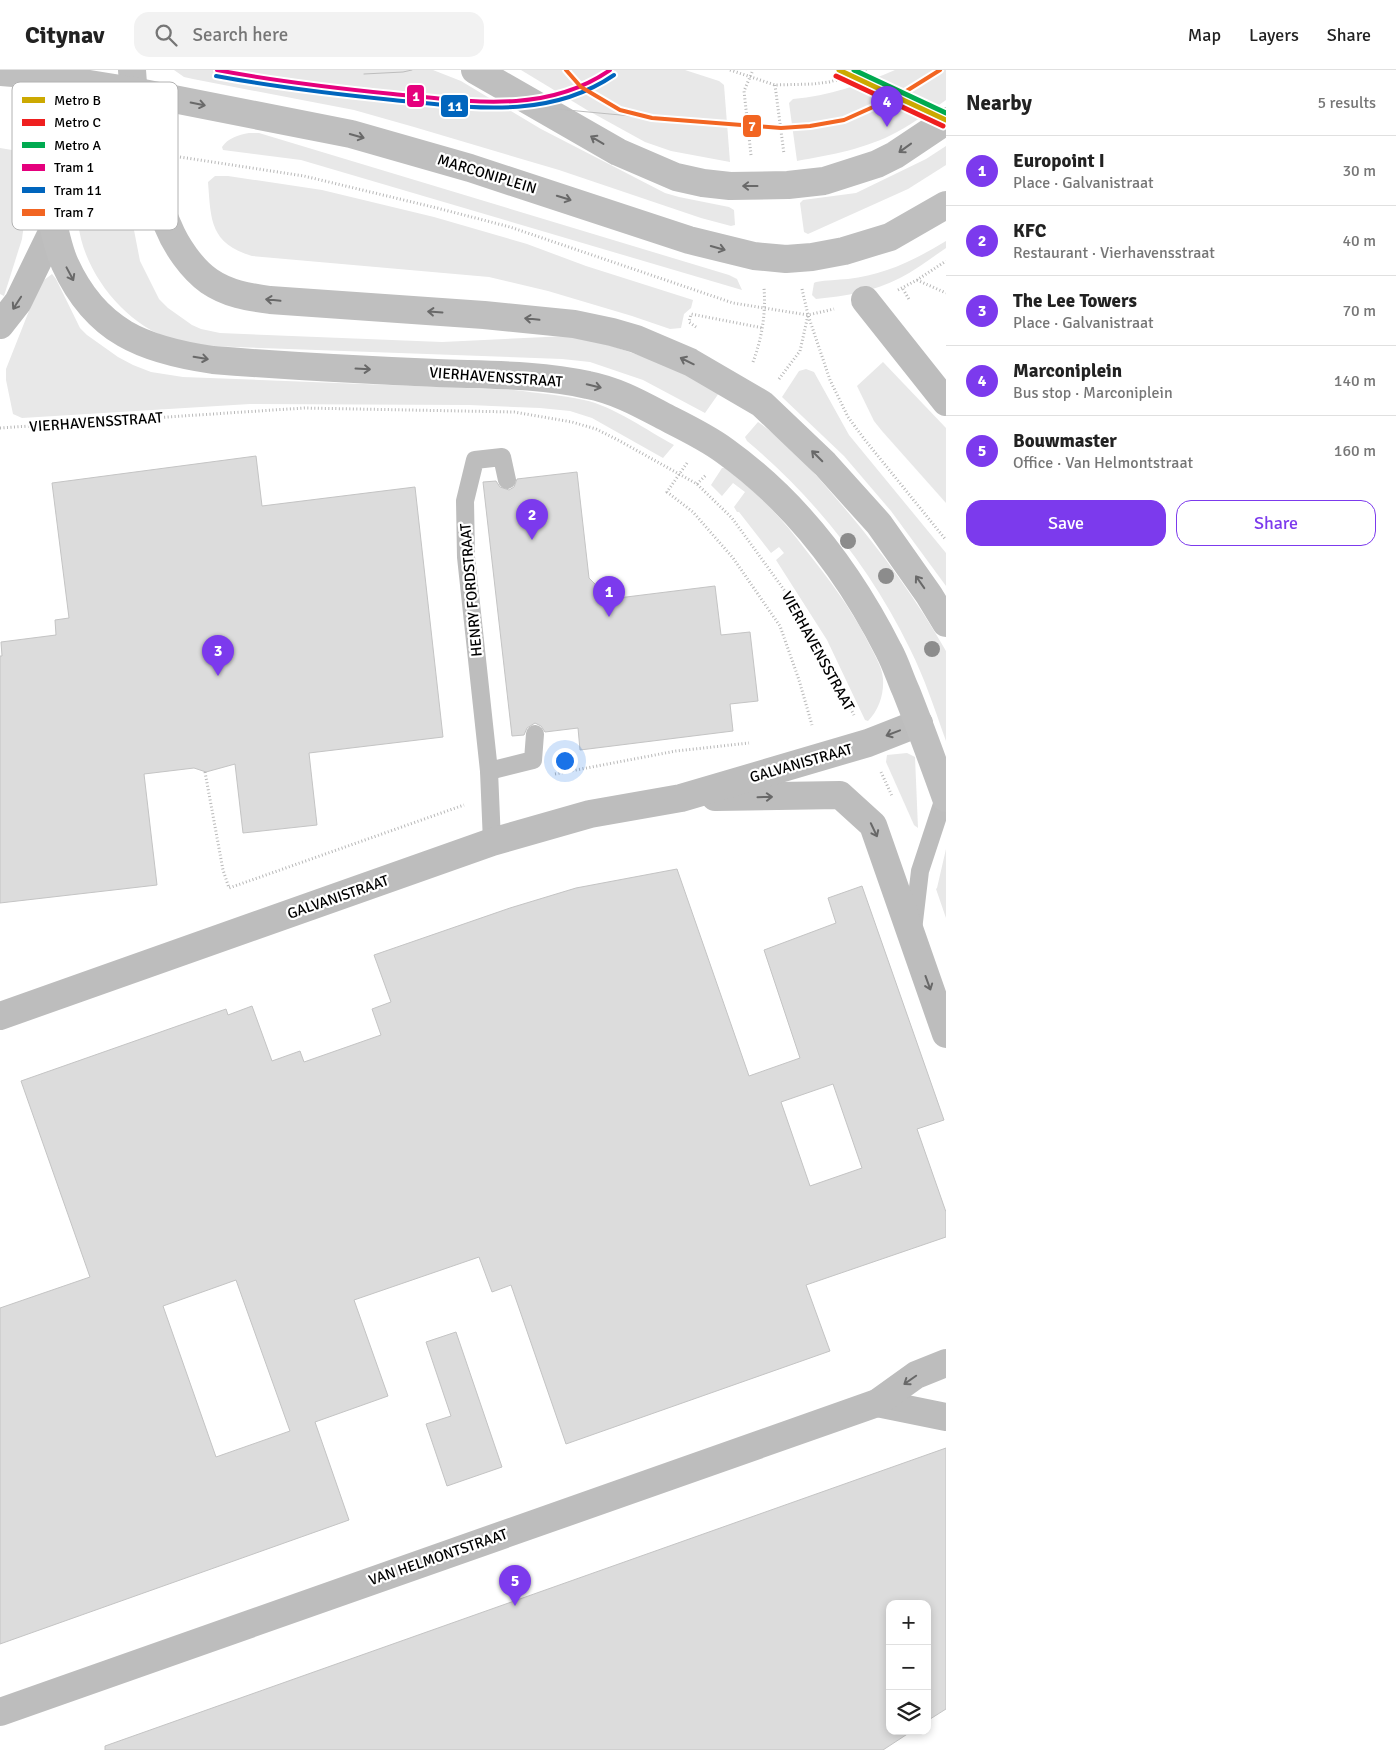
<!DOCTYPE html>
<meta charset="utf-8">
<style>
:root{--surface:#fff;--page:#f2f2f2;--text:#222;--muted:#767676;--line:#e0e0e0;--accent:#7c3aed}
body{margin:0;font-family:Signika,sans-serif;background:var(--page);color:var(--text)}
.controls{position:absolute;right:15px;bottom:15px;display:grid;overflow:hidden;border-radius:10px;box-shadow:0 2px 8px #0003}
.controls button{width:45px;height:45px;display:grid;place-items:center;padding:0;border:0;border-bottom:1px solid var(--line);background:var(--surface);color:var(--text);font:25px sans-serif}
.you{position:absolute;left:564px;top:690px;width:18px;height:18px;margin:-12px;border:4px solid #fff;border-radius:50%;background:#1a73e8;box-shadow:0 0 0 8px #1a73e833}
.badge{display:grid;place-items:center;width:32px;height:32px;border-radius:50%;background:var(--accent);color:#fff;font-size:16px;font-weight:700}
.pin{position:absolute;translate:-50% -41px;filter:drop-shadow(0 1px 2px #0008)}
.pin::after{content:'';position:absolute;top:26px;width:18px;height:15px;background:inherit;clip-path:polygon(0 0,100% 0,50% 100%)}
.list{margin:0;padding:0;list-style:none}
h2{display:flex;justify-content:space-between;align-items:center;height:65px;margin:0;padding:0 20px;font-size:21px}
h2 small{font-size:16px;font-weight:400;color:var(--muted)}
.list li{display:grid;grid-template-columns:32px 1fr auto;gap:15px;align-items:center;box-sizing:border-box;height:70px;padding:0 20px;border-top:1px solid var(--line)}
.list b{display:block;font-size:19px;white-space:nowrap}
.list p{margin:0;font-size:16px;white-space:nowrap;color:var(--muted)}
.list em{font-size:16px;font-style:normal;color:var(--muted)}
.actions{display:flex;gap:10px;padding:15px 20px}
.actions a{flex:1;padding:11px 0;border:1px solid var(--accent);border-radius:15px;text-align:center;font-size:18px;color:var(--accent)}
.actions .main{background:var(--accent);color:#fff}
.icon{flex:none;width:28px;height:28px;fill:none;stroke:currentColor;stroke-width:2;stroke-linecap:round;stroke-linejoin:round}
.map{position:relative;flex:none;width:946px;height:1680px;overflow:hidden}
header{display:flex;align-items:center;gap:30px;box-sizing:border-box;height:70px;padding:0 25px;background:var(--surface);border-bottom:1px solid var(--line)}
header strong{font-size:24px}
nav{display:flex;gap:28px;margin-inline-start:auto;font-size:18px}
.search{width:350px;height:45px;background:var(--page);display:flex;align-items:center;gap:12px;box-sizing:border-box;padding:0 18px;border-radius:15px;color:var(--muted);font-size:19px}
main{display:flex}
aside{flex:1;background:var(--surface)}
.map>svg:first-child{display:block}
.green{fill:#e8e8e8}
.building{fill:#dcdcdc;stroke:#c4c4c4;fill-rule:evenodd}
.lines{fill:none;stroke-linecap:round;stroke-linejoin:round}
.path{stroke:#b8b8b8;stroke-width:3;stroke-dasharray:1 2.5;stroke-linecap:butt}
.lane{stroke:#bdbdbd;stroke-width:18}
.street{stroke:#bdbdbd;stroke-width:28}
.secondary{stroke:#bfbfbf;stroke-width:28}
.tram{stroke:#bdbdbd;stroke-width:1}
.tram-1-casing{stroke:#fff;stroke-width:8}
.tram-2-casing{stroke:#fff;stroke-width:8}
.tram-3-casing{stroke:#fff;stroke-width:8}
.tram-1{stroke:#e5007d;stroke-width:4}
.tram-2{stroke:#0065bd;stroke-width:4}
.tram-3{stroke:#f26522;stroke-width:4}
.metro-1-casing{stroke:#fff;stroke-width:9}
.metro-2-casing{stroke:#fff;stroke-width:9}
.metro-3-casing{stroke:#fff;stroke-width:9}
.metro-1{stroke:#cca901;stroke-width:5}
.metro-2{stroke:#ef1f1f;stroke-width:5}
.metro-3{stroke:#00aa50;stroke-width:5}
.tree{fill:#8c8c8c}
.oneway{stroke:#696969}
.oneway2{stroke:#686868}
.labels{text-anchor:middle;stroke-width:4.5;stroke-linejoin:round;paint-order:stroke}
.street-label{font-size:15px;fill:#000;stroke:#fff}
.key{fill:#fff;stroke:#b2b2b2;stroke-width:1}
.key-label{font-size:14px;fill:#000}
.line-badge{stroke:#fff;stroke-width:2}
.badge-label{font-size:14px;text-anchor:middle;font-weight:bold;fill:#fff}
</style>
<header>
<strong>Citynav</strong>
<div class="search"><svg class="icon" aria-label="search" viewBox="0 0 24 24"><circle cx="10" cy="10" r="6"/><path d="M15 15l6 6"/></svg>Search here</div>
<nav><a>Map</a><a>Layers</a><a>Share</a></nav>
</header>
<main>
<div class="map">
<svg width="946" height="1680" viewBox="0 0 946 1680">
<rect width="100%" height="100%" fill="#fff"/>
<g class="green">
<path d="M174,0H433L461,11L541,59L665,123L679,127L729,137L734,140L735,155L731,156L701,148L559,100L414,57L354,40L193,9L184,7Z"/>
<path d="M521,0H685L719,11L724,15L730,92L671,81L645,72L587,40Z"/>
<path d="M895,0H946V30C930,41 914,53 897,62C866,79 830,85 797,91L789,33L793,29C829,26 862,14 895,0Z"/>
<path d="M249,63H259L729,205L737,209L742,220L301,90L223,80L222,77C228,68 238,65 249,63Z"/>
<path d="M946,76V95L908,119L808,164L804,162L800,133L803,130L856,123L926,89Z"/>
<path d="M0,78L12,80L17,86L21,102L25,146L22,169L4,226L0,224Z"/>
<path d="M67,86L121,93L140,191L159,229L168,238L192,255L201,259L220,263L442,272L568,266L609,275L673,297L719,323L705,343L643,310L590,292L562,289L210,276C198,274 184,273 172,269C129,256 92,212 81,169C75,142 72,113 67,86Z"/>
<path d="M215,106H228L322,120L434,147L527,174L586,196L693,230L691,238L684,244L681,258L670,259L632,246L548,221L489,207L252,186C210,173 211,151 208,112Z"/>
<path d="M946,171V178C931,188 916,200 900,208C873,222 845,226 816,229L812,225L814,213L816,212C827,210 837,210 848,209C884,205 915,190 946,171Z"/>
<path d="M52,204L56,209L80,258L87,265L118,287L133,295L151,302L183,307L514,320C537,323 561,325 584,330C613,336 648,361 674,375L663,388L592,348L570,341L540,338L469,335L250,334L22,348L13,344L6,310V299L40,213Z"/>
<path d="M883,292L946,358V433L882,361L874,351L857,316Z"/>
<path d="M806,299L814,302L849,365L946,483V516L891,441L844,386L782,327L799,301Z"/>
<path d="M758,352C787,372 812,400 834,426C876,474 914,525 946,581V671C935,640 925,609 910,579C872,500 814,427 747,371L745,367Z"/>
<path d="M722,398H725C735,406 745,414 754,422C773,439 790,459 805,479C828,508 850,537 867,570C873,583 882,595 883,609C884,624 879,640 868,651L865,650L827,570L776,490L784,483L779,477L771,483L739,442H737L734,437L745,422L733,413L722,426L711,415Z"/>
<path d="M907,683L915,687L918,758L914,755L886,692L887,685Z"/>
<path d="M946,779V848L936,819L937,818Z"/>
</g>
<g class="building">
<path d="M256,386L262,436L415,417L443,667L309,683L317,755L243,763L235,694L206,702L194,698L144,704L157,815L0,833V586H2L1,572L56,565L55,550L69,548L52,413Z"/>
<path d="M577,402L589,508L595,514L602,530L715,516L721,565L750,562L758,631L730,634L733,661L580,680L578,658L545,662L541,656L535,653L527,658L524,665L512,666L483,412L496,411L500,417L509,420L514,417L517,409Z"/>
<path d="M677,799L749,1006L800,988L764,880L836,853L828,828L862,816L944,1050L917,1059L946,1142V1167L806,1215L830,1281L566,1374L511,1215L492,1222L479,1187L354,1230L388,1326L315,1352L349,1450L0,1574V1238L90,1207L21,1011L226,939L228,945L252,936L272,991L300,981L304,992L381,965L372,939L391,932L374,885L510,838L576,818ZM833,1014L862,1098L810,1116L781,1032ZM236,1210L290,1361L216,1387L163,1236Z"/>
<path d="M456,1262L502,1397L447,1416L426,1354L451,1346L426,1272Z"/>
<path d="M946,1378V1639L927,1651V1534H890V1661H912L883,1680H105V1676Z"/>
</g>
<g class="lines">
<g class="path">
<path d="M730,0L775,15L813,14L829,12L859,4L868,0"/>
<path d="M775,15L784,84"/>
<path d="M71,73L112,78"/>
<path d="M751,85L744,21L753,0"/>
<path d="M180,87L304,106L437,138L510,157L733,233L808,245L834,239"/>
<path d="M917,210L946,223"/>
<path d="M802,219L808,245L830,310L848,347L865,370L946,470"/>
<path d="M903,219L910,231"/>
<path d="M898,220L917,210L946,191"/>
<path d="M696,257L689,252L691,244L763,258"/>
<path d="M753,292C762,268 766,243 764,218"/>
<path d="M779,309L800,281L808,245"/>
<path d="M0,358L304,338L514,342L572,352L596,359L618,370L697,414L732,448L798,539L854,645"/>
<path d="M687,393L667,422L693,442L733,488L780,556L799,610L812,655"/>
<path d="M697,414L706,405"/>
<path d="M205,702L223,800L229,818L464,735"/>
<path d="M881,702L892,726"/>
<path d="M555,704L676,681L749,673"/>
</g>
<g class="lane">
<path d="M489,701L533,690L535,664"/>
<path d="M492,772L489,701L466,487L465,431L475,390L502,387L507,410"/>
<path d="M913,860L920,801L945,725"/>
</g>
<g class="street">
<path d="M865,230L946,332"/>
<path d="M0,255L18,232L54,158"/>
<path d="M715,727L840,725L873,755L946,964"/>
<path d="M0,946L492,772L590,744L681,728L868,673L919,653"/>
<path d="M877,1333L946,1347"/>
<path d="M0,1642L877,1333L916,1305L946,1293"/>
</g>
<g class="secondary">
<path d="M26,0C30,38 38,75 45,113C51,139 54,169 65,194C96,262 144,280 213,290C288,296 362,300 437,303C487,305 539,304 588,315C619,321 644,336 671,350C689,359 709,369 725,381C796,432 850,504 889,581C896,594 900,608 906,621C920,656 933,692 946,728"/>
<path d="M132,0C134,40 144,78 155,116C159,129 162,144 168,156C176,176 192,199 209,211C228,224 248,227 270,230L484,245L574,254L612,262L636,269L690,292L762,334L825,394L879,454L929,525L946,553"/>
<path d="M475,0L618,82L676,107L703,113L730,116L788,115L824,111L877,94L895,85L946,51"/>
<path d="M0,2L26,4L133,21L351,64L470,98L689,170L754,186L786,189L812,187L844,181L890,167L946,135"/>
</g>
<g class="tram">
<path d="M364,4L403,2L412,0"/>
<path d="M493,33L652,48"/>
</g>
<g class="tram-1-casing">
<path id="tram-1" d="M217,0C275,11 334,18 393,24C467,31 545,45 610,0"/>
</g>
<g class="tram-2-casing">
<path id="tram-2" d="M216,6C275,17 333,24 393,30C468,37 547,51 614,5"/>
</g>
<g class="tram-3-casing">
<path id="tram-3" d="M566,0L581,17L620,40L652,48L781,58L810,56L844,50L900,25L940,0"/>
</g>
<use href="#tram-1" class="tram-1"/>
<use href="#tram-2" class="tram-2"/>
<use href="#tram-3" class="tram-3"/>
<g class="metro-1-casing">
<path id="metro-1" d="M839,0L946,50"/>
</g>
<g class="metro-2-casing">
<path id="metro-2" d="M836,6L943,56"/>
</g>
<g class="metro-3-casing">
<path id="metro-3" d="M854,0L946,43"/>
</g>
<use href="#metro-1" class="metro-1"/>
<use href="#metro-2" class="metro-2"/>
<use href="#metro-3" class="metro-3"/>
</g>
<g class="tree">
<circle cx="848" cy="471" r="8"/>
<circle cx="886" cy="506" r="8"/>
<circle cx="932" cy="579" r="8"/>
</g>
<defs><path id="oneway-shaft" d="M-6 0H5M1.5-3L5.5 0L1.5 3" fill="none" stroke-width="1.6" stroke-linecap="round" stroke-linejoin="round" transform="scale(1.25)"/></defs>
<g class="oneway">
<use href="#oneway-shaft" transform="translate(198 34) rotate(11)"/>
<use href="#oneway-shaft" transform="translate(357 66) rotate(16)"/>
<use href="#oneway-shaft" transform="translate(597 70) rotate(-149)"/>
<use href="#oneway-shaft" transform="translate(905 78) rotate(144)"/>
<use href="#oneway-shaft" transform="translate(750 116) rotate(180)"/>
<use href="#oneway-shaft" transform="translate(564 128) rotate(17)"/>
<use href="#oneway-shaft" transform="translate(718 178) rotate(16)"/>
<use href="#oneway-shaft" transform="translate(70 204) rotate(62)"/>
<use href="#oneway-shaft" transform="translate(273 230) rotate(-174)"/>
<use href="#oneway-shaft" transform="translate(435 242) rotate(-176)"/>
<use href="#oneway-shaft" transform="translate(532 249) rotate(-174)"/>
<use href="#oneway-shaft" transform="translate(201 288) rotate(9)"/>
<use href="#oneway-shaft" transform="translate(687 291) rotate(-154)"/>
<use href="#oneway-shaft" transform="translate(363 299) rotate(3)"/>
<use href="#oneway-shaft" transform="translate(594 316) rotate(14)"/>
<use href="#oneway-shaft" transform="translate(817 386) rotate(-135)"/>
<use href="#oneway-shaft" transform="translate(920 512) rotate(-125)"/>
</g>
<g class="oneway2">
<use href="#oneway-shaft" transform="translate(17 233) rotate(123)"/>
<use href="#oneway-shaft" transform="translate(893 663) rotate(159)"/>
<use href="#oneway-shaft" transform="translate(765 727) rotate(-1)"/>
<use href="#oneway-shaft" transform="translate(874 760) rotate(65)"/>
<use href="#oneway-shaft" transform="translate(928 913) rotate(70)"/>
<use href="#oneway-shaft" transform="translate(910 1310) rotate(145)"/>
</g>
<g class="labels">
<g class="street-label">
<text transform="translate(487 104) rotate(17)" y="5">MARCONIPLEIN</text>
<text transform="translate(496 307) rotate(4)" y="5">VIERHAVENSSTRAAT</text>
<text transform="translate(96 352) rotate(-4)" y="5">VIERHAVENSSTRAAT</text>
<text transform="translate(471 520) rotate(-95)" y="5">HENRY FORDSTRAAT</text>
<text transform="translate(818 581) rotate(61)" y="5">VIERHAVENSSTRAAT</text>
<text transform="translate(801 693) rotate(-16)" y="5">GALVANISTRAAT</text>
<text transform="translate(338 827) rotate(-19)" y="5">GALVANISTRAAT</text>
<text transform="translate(438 1487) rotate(-19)" y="5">VAN HELMONTSTRAAT</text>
</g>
</g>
<rect x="12" y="12" width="166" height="148" rx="8" class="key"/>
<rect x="22" y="27" width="23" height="6" fill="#cca901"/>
<rect x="22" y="49" width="23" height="7" fill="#ef1f1f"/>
<rect x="22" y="72" width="23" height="6" fill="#00aa50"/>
<rect x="22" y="94" width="23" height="7" fill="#e5007d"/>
<rect x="22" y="117" width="23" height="6" fill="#0065bd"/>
<rect x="22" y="139" width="23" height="7" fill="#f26522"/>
<g class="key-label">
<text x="54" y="35">Metro B</text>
<text x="54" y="57">Metro C</text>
<text x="54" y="80">Metro A</text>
<text x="54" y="102">Tram 1</text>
<text x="54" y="125">Tram 11</text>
<text x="54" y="147">Tram 7</text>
</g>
<g class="line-badge">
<rect x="406" y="14" width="19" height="24" rx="5" fill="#e5007d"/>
<rect x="440" y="24" width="29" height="24" rx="5" fill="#0065bd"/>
<rect x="742" y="44" width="20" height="24" rx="5" fill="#f26522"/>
</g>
<g class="badge-label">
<text x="416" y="31">1</text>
<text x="455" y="41">11</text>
<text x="752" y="61">7</text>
</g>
</svg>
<div class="controls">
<button>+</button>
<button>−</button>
<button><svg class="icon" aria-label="layers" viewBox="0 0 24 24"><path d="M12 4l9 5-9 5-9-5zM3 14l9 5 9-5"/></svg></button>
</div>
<div class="you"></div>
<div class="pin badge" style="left:609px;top:547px">1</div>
<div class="pin badge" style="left:532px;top:470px">2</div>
<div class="pin badge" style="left:218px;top:606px">3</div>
<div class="pin badge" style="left:887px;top:57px">4</div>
<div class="pin badge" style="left:515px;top:1536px">5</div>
</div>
<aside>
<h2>Nearby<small>5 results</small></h2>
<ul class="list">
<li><span class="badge">1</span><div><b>Europoint I</b><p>Place · Galvanistraat</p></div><em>30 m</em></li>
<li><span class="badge">2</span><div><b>KFC</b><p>Restaurant · Vierhavensstraat</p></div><em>40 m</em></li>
<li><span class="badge">3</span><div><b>The Lee Towers</b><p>Place · Galvanistraat</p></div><em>70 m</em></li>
<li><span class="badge">4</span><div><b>Marconiplein</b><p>Bus stop · Marconiplein</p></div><em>140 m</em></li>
<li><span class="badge">5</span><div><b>Bouwmaster</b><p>Office · Van Helmontstraat</p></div><em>160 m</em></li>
</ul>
<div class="actions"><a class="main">Save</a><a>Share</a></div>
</aside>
</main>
